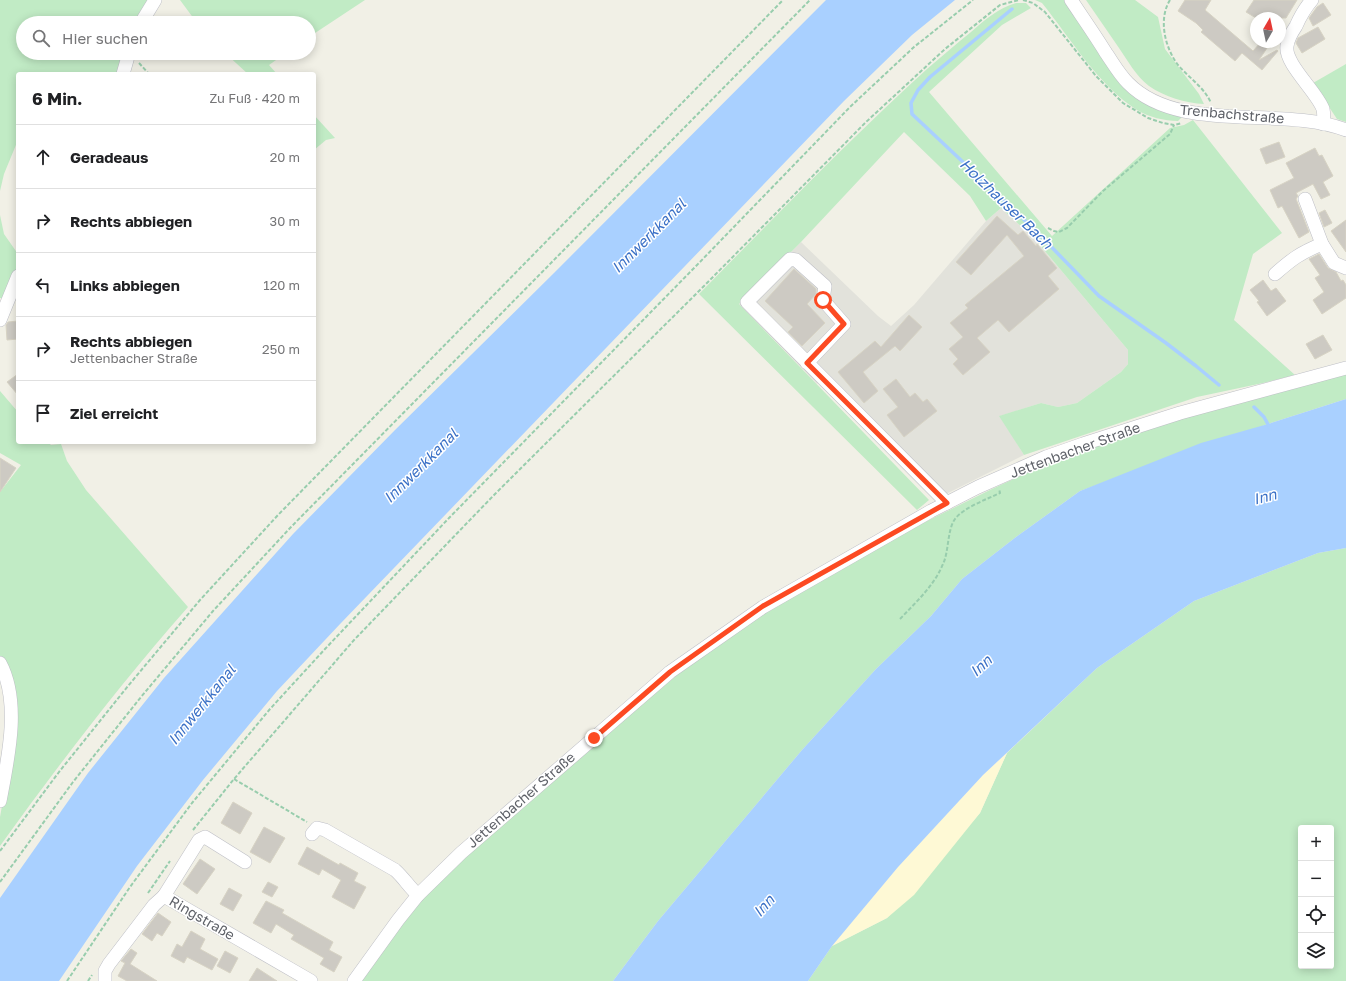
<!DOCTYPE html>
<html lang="de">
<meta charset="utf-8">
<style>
:root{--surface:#fff;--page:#f2f2f2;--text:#202124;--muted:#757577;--line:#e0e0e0}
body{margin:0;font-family:"Golos Text",sans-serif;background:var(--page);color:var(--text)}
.controls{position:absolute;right:12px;bottom:12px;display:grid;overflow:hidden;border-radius:4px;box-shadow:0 2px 10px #0003}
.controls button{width:36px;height:36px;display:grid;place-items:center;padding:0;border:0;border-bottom:1px solid var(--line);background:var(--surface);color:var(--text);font:20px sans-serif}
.compass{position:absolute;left:1250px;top:12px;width:36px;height:36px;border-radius:50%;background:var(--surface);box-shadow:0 2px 10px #0003;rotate:9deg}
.stop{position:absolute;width:12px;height:12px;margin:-9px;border:3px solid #fc4a22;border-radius:50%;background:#fff}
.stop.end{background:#fc4a22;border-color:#fff;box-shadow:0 1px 4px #0008}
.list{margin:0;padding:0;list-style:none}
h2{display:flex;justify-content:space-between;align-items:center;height:52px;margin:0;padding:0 16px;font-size:17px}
h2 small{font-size:13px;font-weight:400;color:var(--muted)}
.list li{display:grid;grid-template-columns:26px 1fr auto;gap:12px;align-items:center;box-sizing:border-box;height:64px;padding:0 16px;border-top:1px solid var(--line)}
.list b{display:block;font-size:15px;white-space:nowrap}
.list p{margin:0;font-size:13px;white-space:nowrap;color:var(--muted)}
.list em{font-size:13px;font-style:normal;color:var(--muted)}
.icon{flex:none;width:22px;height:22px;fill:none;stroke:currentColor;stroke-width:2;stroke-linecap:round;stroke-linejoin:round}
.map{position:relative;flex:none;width:1346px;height:981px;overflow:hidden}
.search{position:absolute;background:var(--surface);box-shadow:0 2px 10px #0003;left:16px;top:16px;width:300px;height:44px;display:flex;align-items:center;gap:10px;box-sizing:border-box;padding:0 14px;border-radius:22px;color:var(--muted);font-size:15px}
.panel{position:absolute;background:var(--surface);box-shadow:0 2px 10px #0003;left:16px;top:72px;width:300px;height:372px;border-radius:4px}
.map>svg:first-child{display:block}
.industrial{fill:#e2e2db}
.green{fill:#c1ebc5;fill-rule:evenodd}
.sand{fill:#fef9d5}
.water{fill:#a9d0ff}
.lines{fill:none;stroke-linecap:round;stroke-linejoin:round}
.stream{stroke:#a9d0ff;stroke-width:3.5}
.building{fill:#cdcac3;stroke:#d7d3c4}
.minor-casing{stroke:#bebfc6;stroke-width:14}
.path{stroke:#98cdad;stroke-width:2;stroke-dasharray:4 2;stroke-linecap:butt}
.minor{stroke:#fff;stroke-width:13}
.route{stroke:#fc4a22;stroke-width:5}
.labels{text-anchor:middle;stroke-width:3;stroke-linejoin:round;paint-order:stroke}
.street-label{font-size:14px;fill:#5e6168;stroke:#fff}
.water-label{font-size:15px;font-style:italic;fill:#3b71c7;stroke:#fff}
</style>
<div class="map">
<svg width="1346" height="981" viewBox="0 0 1346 981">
<rect width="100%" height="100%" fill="#f1f0e6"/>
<path class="industrial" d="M1001,208L1034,238L1128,350V364L1121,372L1077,403L1058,407L1041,403L1000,416L1024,455L946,494L825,375L817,384L739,304L801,242L878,316L891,326L914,305L986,221Z"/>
<g class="green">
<path d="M0,0H149L137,23H23V53H126L120,74H18V140L4,174L0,191Z"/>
<path d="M180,0H365L309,37V23H197Z"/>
<path d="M1035,0H1065L1111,69L1181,115V118L1178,121C1164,121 1149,117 1137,110C1098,85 1071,39 1042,3Z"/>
<path d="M1086,0H1135L1158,17L1165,49L1199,94L1204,104C1185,103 1165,97 1149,86C1136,76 1128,61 1119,48C1108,32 1097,16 1086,0Z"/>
<path d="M1016,3H1026L1031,8L1002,25L929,92L1052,236L1170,128L1184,125L1193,120L1282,233L1253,254L1234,320L1295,375L1263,383L1197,397L1024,455L999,416L1041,403L1058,407L1077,403L1121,372L1128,364V350L1034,238L1001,208L986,221L970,196L904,132L801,242L739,304L929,500L917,510L699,294C774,218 848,141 927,69C942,56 956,44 971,32C985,20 998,8 1016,3Z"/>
<path d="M225,53H286L269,65L277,74H248Z"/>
<path d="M1346,64V122L1337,119L1313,83Z"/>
<path d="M314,115L335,138L326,140L314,150Z"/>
<path d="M0,215L4,234L18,254V267L3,298H0Z"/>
<path d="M1346,373V399L1268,424L1080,491L1016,537L962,579L931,616L876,669L802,750L658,921L613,981H360L381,951L430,890L477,844L677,675L750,622L827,577L923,523L992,489L1046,464L1119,438L1213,409Z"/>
<path d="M0,391L18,412V442H48L51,445L61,444L67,461L86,490L188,607C121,683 59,764 0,846V817L10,761L0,657V492L21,465L0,453Z"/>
<path d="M1346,548V981H808L832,946L887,918L980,813L1007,753L1097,668L1194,601L1318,553ZM1301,828H1331V966H1301Z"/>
</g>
<path class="sand" d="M1007,753L980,813L914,895L887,918L832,946L898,867L983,775Z"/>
<g class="water">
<path d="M826,0H955L912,35L844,101L341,623L277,691L203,780L137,866L59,981H0V898L88,773L164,678L293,534L395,430L555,272Z"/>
<path d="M1346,399V548L1318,553L1194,601L1097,668L983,775L898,867L832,946L808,981H613L658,921L802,750L876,669L931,616L962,579L1016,537L1080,491L1201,443L1268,424Z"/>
</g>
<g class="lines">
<g class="stream">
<path d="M1012,9L930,77L918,90L911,103L912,114L1034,229L1099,296L1166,343L1196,366L1219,385"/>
<path d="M1254,407L1264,417L1270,428"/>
</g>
</g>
<g class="building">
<path d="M1185,0H1211L1205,10L1253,51L1261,42H1271L1259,60L1277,50L1278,51L1262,70L1242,53L1235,61L1201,32L1203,30L1196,23L1178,11Z"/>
<path d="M1254,0H1297L1286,18H1256L1246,12Z"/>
<path d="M1323,3L1331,15L1313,26L1309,18L1317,7Z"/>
<path d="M1318,27L1325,39L1302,53L1296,43L1298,38Z"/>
<path d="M1279,142L1285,157L1266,164L1260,149Z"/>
<path d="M1315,148L1319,156L1322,155L1333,176L1323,182L1330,195L1321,199L1313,184L1296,193L1298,196L1296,199L1309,232L1299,238L1282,206L1278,208L1270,190L1294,178L1286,163Z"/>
<path d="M1325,210L1332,223L1324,227L1319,213Z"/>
<path d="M997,216L1018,235L1023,231L1036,246L1037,244L1057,268L1048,276L1059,289L1009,332L998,320L977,338L990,352L963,375L953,364L958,359L949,349L963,337L950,323L968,308L965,305L1024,256L1007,235L971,275L956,262Z"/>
<path d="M1346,220V252L1331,231Z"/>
<path d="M1319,254L1328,268L1336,272L1341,281L1343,280L1346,285V298L1322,314L1313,300L1324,292L1315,278L1320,275L1309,259Z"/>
<path d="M794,269L816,289V294L807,304L825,323L802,346L788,332L793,327L765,301Z"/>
<path d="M1263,280L1271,291L1276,288L1286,301L1267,316L1257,302L1259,301L1250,290Z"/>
<path d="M909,315L922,327L900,351L895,346L863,372L878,391L864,403L838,372L875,341L881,347Z"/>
<path d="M18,321V339L7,340L6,325L8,322Z"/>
<path d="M1323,335L1332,350L1315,359L1306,344Z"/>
<path d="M18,374V395L7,382Z"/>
<path d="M896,379L910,397L915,393L923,402L927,399L937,411L904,437L887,415L898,407L883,389Z"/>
<path d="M0,458L16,468L0,492Z"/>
<path d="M233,802L252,813L240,834L221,823Z"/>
<path d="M264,827L285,838L270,863L250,852Z"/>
<path d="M307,847L339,865L340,863L358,873L354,881L366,887L354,909L332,897L341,880L322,869L319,875L298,864Z"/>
<path d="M200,859L215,869L197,894L183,884Z"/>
<path d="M268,882L278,887L272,897L262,892Z"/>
<path d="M229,888L242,895L233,911L220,904Z"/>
<path d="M266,901L284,910L282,913L333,942L329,950L342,957L334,972L320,964L324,958L291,939L294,935L276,924L271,933L253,923Z"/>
<path d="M158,913L171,922L162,936L157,933L152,941L142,934Z"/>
<path d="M191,931L205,939L200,949L218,959L212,970L187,957L184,963L171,956L177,944L182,947Z"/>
<path d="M131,949L137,953L130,964L157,981H127L118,976L125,963L121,961Z"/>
<path d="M225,951L238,958L230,973L217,966Z"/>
<path d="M257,968L277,981H249Z"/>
</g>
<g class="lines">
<g class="minor-casing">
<g id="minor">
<path d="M1071,0C1083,18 1095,35 1106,53C1113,63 1119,74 1128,83C1179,135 1282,105 1346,130"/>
<path d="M1312,0C1305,8 1300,17 1296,26C1292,32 1288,39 1287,46C1284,63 1317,92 1323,109C1324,114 1324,119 1323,124"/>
<path d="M141,23L155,0"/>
<path d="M123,74L129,53"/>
<path d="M1305,199L1322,244L1334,263L1346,268"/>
<path d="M1275,274C1292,259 1300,253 1322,244"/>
<path d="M0,320L18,276"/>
<path d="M807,363L844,324L823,300L825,286L796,260L790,259L747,302L947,503"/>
<path d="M0,663C21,702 8,759 0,801"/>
<path d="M312,834L317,828L325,830L395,870C404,878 409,887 418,895"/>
<path d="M164,896L199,840L205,837L245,862"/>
<path d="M105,981V971L109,964L154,905L164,896L311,981"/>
<path d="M354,981L398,920L418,895L461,853L670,672L763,607L931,511L978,487L1046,457L1083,444L1180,413L1346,368"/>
</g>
</g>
<g class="path">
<path d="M1023,0L1033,3L1045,12L1096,76L1123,103L1148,118L1163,123L1174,125L1182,123"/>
<path d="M1170,0C1158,19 1165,48 1178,65C1189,78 1204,87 1211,103"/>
<path d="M139,63L149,74"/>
<path d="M1048,228L1054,231L1059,232L1067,228L1103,191L1170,134L1174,125"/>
<path d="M900,619C916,602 934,586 943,564C949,552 947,530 955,519C963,508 987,499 1000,493L999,489"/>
<path d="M234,779L307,822"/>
<path d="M193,830L234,779L354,640L495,494L704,286L866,122L945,49L1000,5L1019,0"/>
<path d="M0,851L59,772L128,686L200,600L278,515L783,0"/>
<path d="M0,882L73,782L141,697L213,611L291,527L810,0"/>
<path d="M148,893L170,861"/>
<path d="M67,981L130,887L192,803L270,709L325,649L449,518L697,265L850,107L914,47L973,0"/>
<path d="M88,981L92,975"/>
</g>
<use href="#minor" class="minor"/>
</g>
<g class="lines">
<path class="route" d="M594,738L670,672L763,606L947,503L807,363L844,324L823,300"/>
</g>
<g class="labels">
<g class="street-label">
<text transform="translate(1232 114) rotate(5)" y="5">Trenbachstraße</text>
<text transform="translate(1075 450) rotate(-20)" y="5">Jettenbacher Straße</text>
<text transform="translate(521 800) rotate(-41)" y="5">Jettenbacher Straße</text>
<text transform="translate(202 918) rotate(30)" y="5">Ringstraße</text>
</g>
<g class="water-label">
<text transform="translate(1006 204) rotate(44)" y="5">Holzhauser Bach</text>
<text transform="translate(649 236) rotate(-45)" y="5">Innwerkkanal</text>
<text transform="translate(421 466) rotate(-45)" y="5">Innwerkkanal</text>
<text transform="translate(1265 497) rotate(-15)" y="5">Inn</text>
<text transform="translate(981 666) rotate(-43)" y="5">Inn</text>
<text transform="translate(202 705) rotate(-51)" y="5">Innwerkkanal</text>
<text transform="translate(764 906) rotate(-48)" y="5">Inn</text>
</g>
</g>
</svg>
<div class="controls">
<button>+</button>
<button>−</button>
<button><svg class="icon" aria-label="locate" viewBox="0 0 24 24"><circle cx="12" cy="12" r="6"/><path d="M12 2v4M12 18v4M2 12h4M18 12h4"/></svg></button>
<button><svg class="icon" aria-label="layers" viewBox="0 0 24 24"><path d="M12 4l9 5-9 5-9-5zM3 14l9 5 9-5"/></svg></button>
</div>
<svg class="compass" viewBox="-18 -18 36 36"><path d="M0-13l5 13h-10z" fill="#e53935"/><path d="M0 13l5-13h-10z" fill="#757577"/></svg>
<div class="stop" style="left:823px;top:300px"></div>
<div class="stop end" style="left:594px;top:738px"></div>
<div class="search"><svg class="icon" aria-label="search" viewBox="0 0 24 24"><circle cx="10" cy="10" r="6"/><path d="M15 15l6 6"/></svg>Hier suchen</div>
<section class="panel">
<h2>6 Min.<small>Zu Fuß · 420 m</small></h2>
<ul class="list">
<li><svg class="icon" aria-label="ahead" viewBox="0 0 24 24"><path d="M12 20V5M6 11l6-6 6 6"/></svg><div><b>Geradeaus</b></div><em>20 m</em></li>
<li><svg class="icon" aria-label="right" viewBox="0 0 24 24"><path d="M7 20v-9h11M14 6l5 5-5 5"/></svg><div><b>Rechts abbiegen</b></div><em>30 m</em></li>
<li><svg class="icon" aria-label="left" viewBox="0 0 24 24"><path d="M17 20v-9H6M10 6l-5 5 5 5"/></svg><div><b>Links abbiegen</b></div><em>120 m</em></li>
<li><svg class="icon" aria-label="right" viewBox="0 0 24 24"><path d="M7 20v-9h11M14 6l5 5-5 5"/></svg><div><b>Rechts abbiegen</b><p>Jettenbacher Straße</p></div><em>250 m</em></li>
<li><svg class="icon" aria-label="arrive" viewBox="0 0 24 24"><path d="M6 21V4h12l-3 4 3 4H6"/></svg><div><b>Ziel erreicht</b></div></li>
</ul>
</section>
</div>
